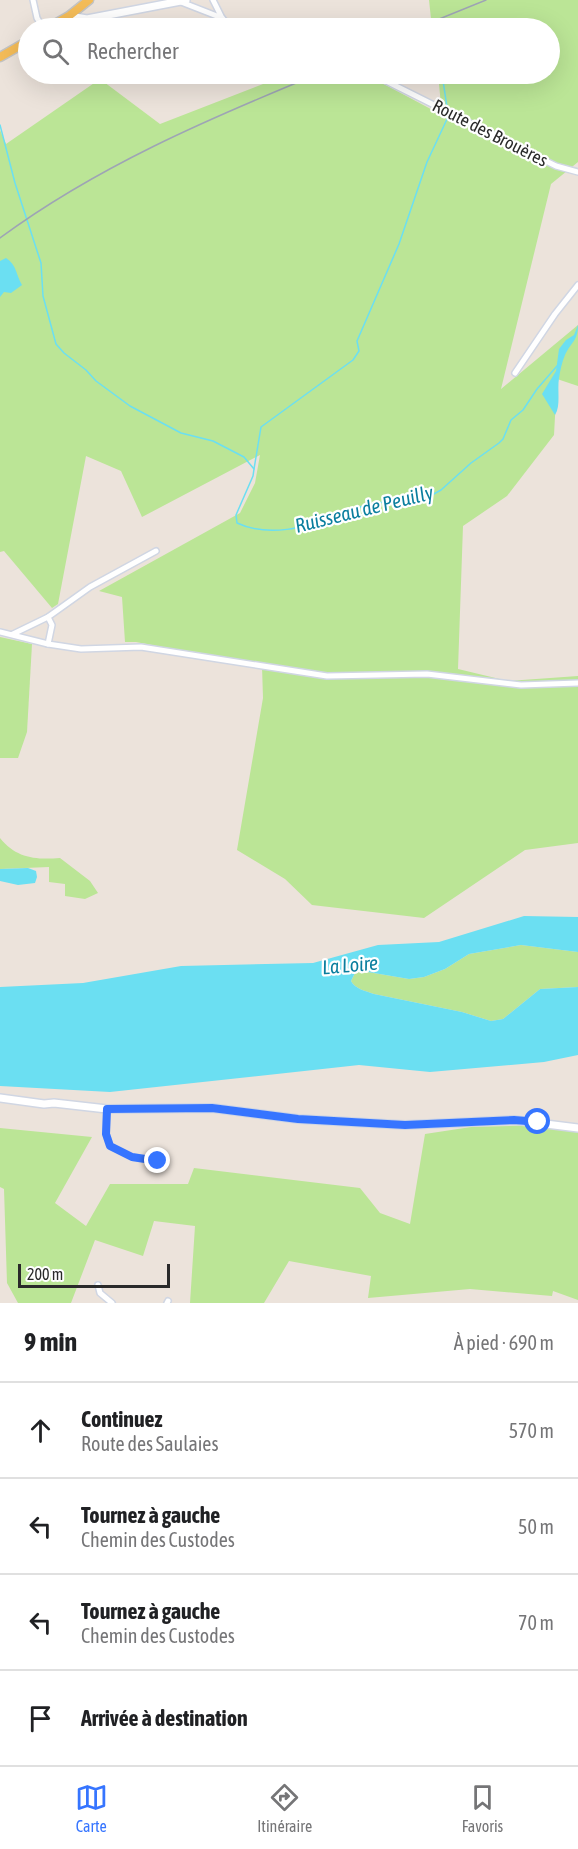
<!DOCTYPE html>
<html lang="fr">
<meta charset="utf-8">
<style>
:root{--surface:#fff;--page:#f6f6f6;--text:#202124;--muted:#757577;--line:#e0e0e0;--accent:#3675ff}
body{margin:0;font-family:"Asap Condensed",sans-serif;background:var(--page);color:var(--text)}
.scale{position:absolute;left:18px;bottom:15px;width:152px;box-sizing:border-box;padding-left:6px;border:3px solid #2a2a2a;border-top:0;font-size:16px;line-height:21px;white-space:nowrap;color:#2a2a2a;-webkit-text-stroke:4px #fff;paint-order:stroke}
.stop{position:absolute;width:18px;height:18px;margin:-14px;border:4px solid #3675ff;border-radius:50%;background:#fff}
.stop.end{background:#3675ff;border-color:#fff;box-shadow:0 2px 6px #0008}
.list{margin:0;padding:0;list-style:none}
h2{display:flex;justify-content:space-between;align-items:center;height:78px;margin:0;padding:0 24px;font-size:26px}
h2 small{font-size:20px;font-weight:400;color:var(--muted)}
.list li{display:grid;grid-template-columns:39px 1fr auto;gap:18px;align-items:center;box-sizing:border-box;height:96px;padding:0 24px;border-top:2px solid var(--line)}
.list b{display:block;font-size:22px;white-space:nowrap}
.list p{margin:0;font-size:20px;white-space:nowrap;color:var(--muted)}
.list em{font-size:20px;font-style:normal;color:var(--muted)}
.icon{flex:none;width:33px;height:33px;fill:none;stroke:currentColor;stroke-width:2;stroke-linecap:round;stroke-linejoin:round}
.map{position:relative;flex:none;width:578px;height:1303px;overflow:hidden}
.search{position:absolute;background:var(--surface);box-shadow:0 6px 24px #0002;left:18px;right:18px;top:18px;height:66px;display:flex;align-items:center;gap:15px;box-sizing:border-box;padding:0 21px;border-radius:33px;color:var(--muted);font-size:22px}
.sheet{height:462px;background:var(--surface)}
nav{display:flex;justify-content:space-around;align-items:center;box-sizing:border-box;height:84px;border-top:2px solid var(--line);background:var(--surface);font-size:16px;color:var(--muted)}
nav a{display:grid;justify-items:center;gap:3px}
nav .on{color:var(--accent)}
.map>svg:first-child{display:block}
.green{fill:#bbe596}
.water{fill:#6bdff2}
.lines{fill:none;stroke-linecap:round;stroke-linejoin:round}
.stream{stroke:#6bdff2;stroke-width:1.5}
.minor-casing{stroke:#d0d6e3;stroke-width:8}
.tertiary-casing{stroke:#d0d6e3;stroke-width:10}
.primary-casing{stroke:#c3c3c3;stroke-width:11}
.minor{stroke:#fff;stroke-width:5}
.tertiary{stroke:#fff;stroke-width:7}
.primary{stroke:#f4bc58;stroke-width:8}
.rail{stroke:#9ea4b5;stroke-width:1.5}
.route{stroke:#3675ff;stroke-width:8}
.labels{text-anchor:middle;stroke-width:4.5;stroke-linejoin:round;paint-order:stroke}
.street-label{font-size:18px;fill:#2a2a2a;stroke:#fff}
.water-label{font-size:20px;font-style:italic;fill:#0a7e9e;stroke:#fff}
</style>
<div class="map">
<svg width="578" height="1303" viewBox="0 0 578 1303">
<rect width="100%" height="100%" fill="#ece3db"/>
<g class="green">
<path d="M429,0H578V162L551,184L501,389L578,325V386L557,379L554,435L507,496L463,526L458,669L508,681L578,676V843L525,850L424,918L312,905L285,879L237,850L263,698L262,666L136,642H125L122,597L99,591L240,513L255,483L260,455L142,517L121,471L86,456L58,604L52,608L4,551L0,552V130L6,144L100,79L160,124L289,74H365L442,115L438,74H550V28H432Z"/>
<path d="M0,637L32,644L27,732L18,758H0Z"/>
<path d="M0,838C16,858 35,860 60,858L90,881L98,893L85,899L65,896V884L49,882V867L0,869Z"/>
<path d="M521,945L578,952V987L540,989L503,1019L491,1021L462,1012L374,994C366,991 355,989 351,981L355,973L362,971L409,979L424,977L445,969L469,954Z"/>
<path d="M542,1125L578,1130V1300L553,1291L552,1296L470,1289L368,1298L371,1276L289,1261L264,1303H190L195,1226L154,1221L143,1256L95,1240L71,1303H18L7,1283L4,1189L0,1187V1128L92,1137L55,1203L86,1226L110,1184H188L194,1168L360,1188L380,1213L410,1224L425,1134L471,1127Z"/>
</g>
<g class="water">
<path d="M6,258C17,265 16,275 22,285L11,293L4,292L0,297V261Z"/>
<path d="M578,325C578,341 571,342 565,355C562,362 560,371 559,378C557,390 561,406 555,415L542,394L556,371L559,349L566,340L574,335Z"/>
<path d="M28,868L36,871L37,877L35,883L18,885L0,881V869Z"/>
<path d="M524,916L578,917V952L521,945L469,954L445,969L424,977L409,979L362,971L355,973L351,981C355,989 366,991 374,994L462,1012L491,1021L503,1019L540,989L578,987V1055L544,1062L430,1072L359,1065L110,1092L0,1086V987L83,983L181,966L313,963L378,945L439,942Z"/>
</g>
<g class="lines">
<g class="stream">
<path d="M442,74L447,107"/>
<path d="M0,125L15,183L41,263L43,296L56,344L64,353L86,370L96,381L130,406L181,433L213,441L244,457L254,469L253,476L236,515L237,523C269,538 305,527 337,517C346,514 354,509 363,506C386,500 410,500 432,495L441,490L471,463L499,443L503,439L511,420L523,410L537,389L557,366"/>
<path d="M254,469L261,427L353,360L359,351L357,341L399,244L427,162L448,117"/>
</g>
<g class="minor-casing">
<g id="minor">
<path d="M33,0L37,18L43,28"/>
<path d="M213,0L222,18L231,28"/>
<path d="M181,2L222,18"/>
<path d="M372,74L556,166L578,172"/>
<path d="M515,373L555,314L578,285"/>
<path d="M48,617L52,625L48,644"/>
<path d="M0,632L48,644L81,649L141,647L327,676L427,674L521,685L578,683"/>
<path d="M13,634L48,617L90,587L156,551"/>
<path d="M107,1109L106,1134L110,1146L132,1157L158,1161"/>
<path d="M98,1285L100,1293L112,1303"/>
<path d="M167,1303L168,1301"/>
</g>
</g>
<g class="tertiary-casing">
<g id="tertiary">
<path d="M69,16L87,19L186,0"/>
<path d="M0,1098L44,1104L54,1103L107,1109L212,1108L298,1119L405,1125L514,1120L578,1128"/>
</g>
</g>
<g class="primary-casing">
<g id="primary">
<path d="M48,28L69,16L89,0"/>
<path d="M0,57L28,41"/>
</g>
</g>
<use href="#minor" class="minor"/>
<use href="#tertiary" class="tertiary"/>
<use href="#primary" class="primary"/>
<g class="rail">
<path d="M417,28L486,0"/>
<path d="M0,238C96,167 208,119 318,74"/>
</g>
</g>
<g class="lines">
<path class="route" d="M158,1161L132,1157L110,1146L106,1134L107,1109L212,1108L298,1119L405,1125L514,1120L538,1122"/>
</g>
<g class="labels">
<g class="street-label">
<text transform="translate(490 133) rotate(27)" y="6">Route des Brouères</text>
</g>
<g class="water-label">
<text transform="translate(364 509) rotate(-14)" y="7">Ruisseau de Peuilly</text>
<text transform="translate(350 965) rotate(-5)" y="7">La Loire</text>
</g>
</g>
</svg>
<div class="scale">200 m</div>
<div class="stop" style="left:538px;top:1122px"></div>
<div class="stop end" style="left:158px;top:1161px"></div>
<div class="search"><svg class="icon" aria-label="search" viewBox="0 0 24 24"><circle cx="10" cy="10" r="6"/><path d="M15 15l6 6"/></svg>Rechercher</div>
</div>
<section class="sheet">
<h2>9 min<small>À pied · 690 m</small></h2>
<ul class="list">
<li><svg class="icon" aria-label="ahead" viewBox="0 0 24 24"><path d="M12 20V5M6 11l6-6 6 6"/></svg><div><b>Continuez</b><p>Route des Saulaies</p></div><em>570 m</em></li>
<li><svg class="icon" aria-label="left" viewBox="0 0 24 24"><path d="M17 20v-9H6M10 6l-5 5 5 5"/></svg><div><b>Tournez à gauche</b><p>Chemin des Custodes</p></div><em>50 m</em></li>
<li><svg class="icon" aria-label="left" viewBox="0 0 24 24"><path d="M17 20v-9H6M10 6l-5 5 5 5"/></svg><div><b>Tournez à gauche</b><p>Chemin des Custodes</p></div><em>70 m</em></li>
<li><svg class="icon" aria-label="arrive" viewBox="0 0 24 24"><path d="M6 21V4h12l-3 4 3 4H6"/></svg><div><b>Arrivée à destination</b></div></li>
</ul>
</section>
<nav>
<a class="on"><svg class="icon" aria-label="map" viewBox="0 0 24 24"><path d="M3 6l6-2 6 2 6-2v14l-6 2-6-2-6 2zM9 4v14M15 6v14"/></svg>Carte</a>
<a><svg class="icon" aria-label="directions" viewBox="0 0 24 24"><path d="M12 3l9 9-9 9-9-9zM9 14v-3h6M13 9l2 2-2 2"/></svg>Itinéraire</a>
<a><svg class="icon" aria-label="saved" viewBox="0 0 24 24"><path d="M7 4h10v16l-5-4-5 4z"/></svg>Favoris</a>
</nav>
